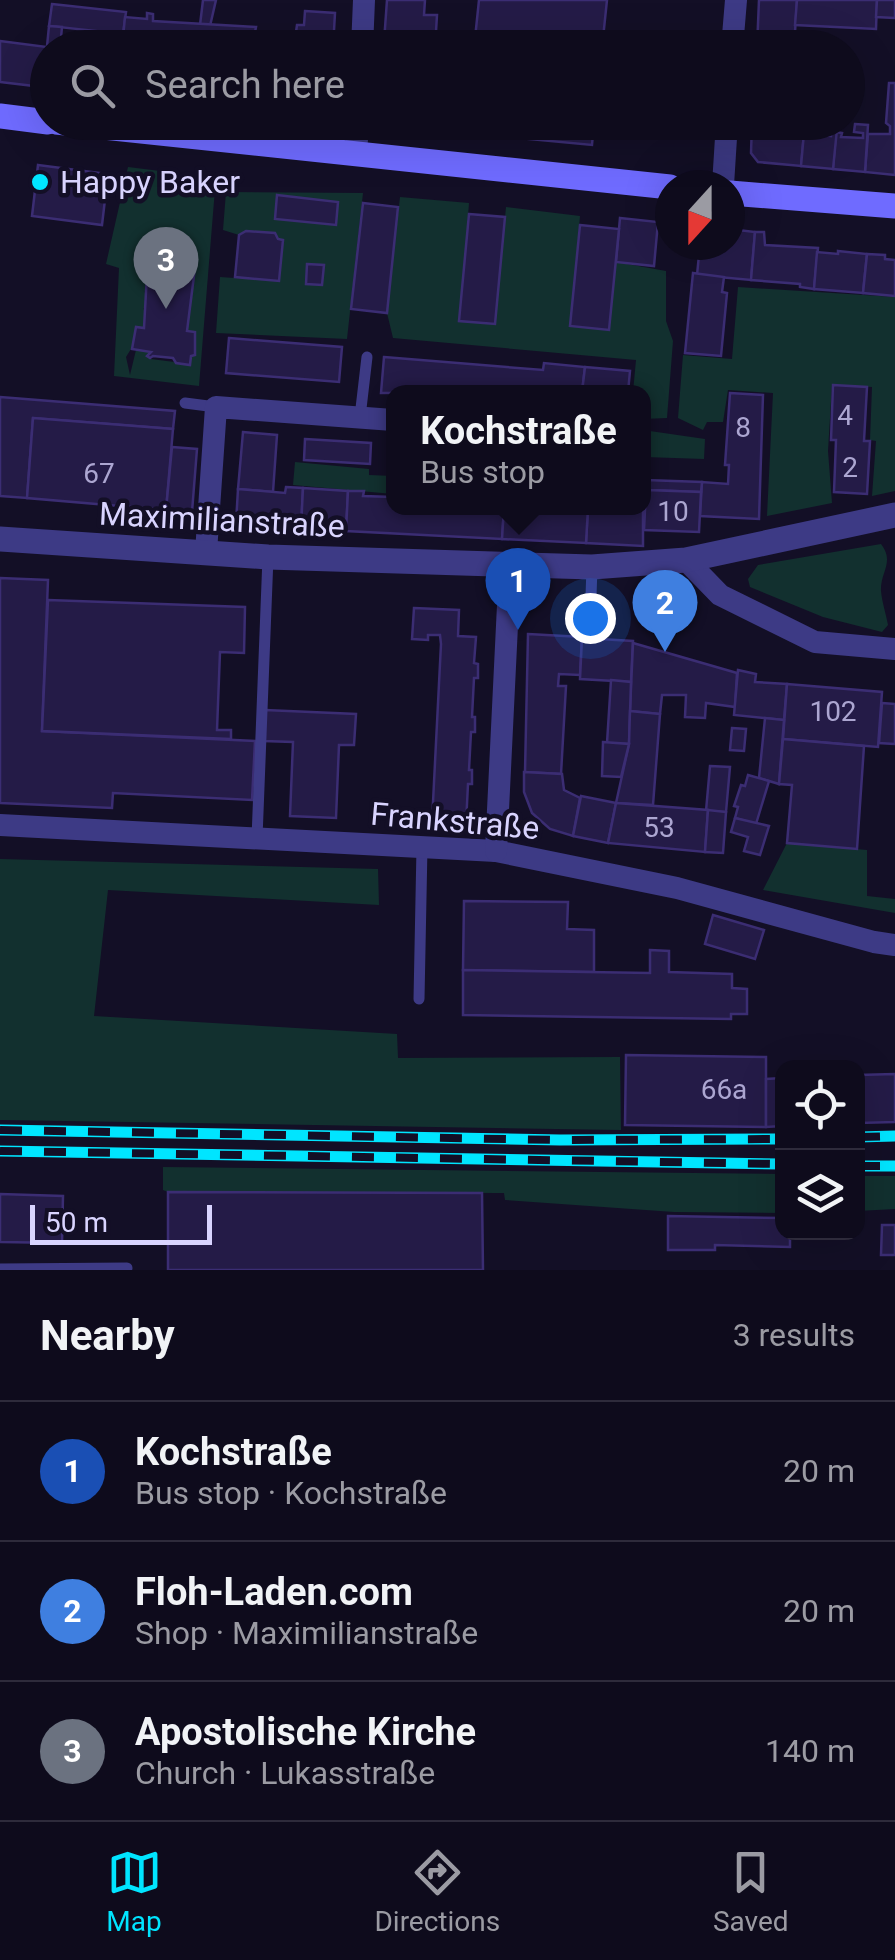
<!DOCTYPE html>
<meta charset="utf-8">
<style>
:root{--surface:#0e0b1c;--page:#1c1929;--text:#f1f3f6;--muted:#9b9ba3;--line:#2e2b3b;--accent:#00e5ff}
body{margin:0;font-family:Roboto,sans-serif;background:var(--page);color:var(--text)}
.controls{position:absolute;right:30px;bottom:30px;display:grid;overflow:hidden;border-radius:20px;box-shadow:0 10px 40px #0002}
.controls button{width:90px;height:90px;display:grid;place-items:center;padding:0;border:0;border-bottom:2px solid var(--line);background:var(--surface);color:var(--text);font:50px sans-serif}
.compass{position:absolute;left:655px;top:170px;width:90px;height:90px;border-radius:50%;background:var(--surface);box-shadow:0 10px 40px #0002;rotate:201deg}
.scale{position:absolute;left:30px;bottom:25px;width:182px;box-sizing:border-box;padding-left:10px;border:5px solid #d9d4ff;border-top:0;font-size:28px;line-height:35px;white-space:nowrap;color:#d9d4ff;-webkit-text-stroke:8px #130f26;paint-order:stroke}
.you{position:absolute;left:590px;top:618px;width:35px;height:35px;margin:-25px;border:8px solid #fff;border-radius:50%;background:#1a73e8;box-shadow:0 0 0 15px #1a73e833}
.badge{display:grid;place-items:center;width:65px;height:65px;border-radius:50%;background:var(--accent);color:#fff;font-size:32px;font-weight:700}
.pin{position:absolute;translate:-50% -82px;filter:drop-shadow(0 2px 5px #0008)}
.pin::after{content:'';position:absolute;top:52px;width:35px;height:30px;background:inherit;clip-path:polygon(0 0,100% 0,50% 100%)}
.popup{position:absolute;left:386px;top:385px;width:265px;height:130px;box-sizing:border-box;display:grid;place-content:center;border-radius:20px;background:var(--surface);filter:drop-shadow(0 2px 8px #0005);font-size:32px;white-space:nowrap;color:var(--muted)}
.popup b{font-size:38px;color:var(--text)}
.popup::after{content:'';position:absolute;left:50%;top:100%;margin-left:-20px;border:20px solid transparent;border-top-color:var(--surface)}
.list{margin:0;padding:0;list-style:none}
h2{display:flex;justify-content:space-between;align-items:center;height:130px;margin:0;padding:0 40px;font-size:42px}
h2 small{font-size:32px;font-weight:400;color:var(--muted)}
.list li{display:grid;grid-template-columns:65px 1fr auto;gap:30px;align-items:center;box-sizing:border-box;height:140px;padding:0 40px;border-top:2px solid var(--line)}
.list b{display:block;font-size:38px;white-space:nowrap}
.list p{margin:0;font-size:32px;white-space:nowrap;color:var(--muted)}
.list em{font-size:32px;font-style:normal;color:var(--muted)}
.icon{flex:none;width:55px;height:55px;fill:none;stroke:currentColor;stroke-width:2;stroke-linecap:round;stroke-linejoin:round}
.map{position:relative;flex:none;width:895px;height:1270px;overflow:hidden}
.search{position:absolute;background:var(--surface);box-shadow:0 10px 40px #0002;left:30px;right:30px;top:30px;height:110px;display:flex;align-items:center;gap:25px;box-sizing:border-box;padding:0 35px;border-radius:55px;color:var(--muted);font-size:38px}
.sheet{height:550px;background:var(--surface)}
nav{display:flex;justify-content:space-around;align-items:center;box-sizing:border-box;height:140px;border-top:2px solid var(--line);background:var(--surface);font-size:28px;color:var(--muted)}
nav a{display:grid;justify-items:center;gap:5px}
nav .on{color:var(--accent)}
.map>svg:first-child{display:block}
.green{fill:#12302f;fill-rule:evenodd}
.building{fill:#241b47;stroke:#3b2d73;stroke-width:2.5}
.lines{fill:none;stroke-linecap:round;stroke-linejoin:round}
.service{stroke:#3d3a85;stroke-width:11}
.minor{stroke:#3d3a85;stroke-width:22}
.tertiary{stroke:#3d3a85;stroke-width:25}
.secondary{stroke:#6f6bff;stroke-width:25}
.rail-casing{stroke:#00e5ff;stroke-width:11}
.rail{stroke:#130f26;stroke-width:8;stroke-dasharray:22;stroke-linecap:butt}
.poi-dot{fill:#00e5ff;stroke:#130f26;stroke-width:4}
.labels{text-anchor:middle;stroke-width:9;stroke-linejoin:round;paint-order:stroke}
.number-label{font-size:28px;fill:#aca6d1}
.poi-label{font-size:32px;fill:#d9d4ff;stroke:#130f26;text-anchor:start}
.street-label{font-size:32px;fill:#d9d4ff;stroke:#130f26}
</style>
<div class="map">
<svg width="895" height="1270" viewBox="0 0 895 1270">
<rect width="100%" height="100%" fill="#130f26"/>
<g class="green">
<path d="M128,167L160,171L159,182L215,189L199,386L114,376L119,268L106,264ZM160,254L162,258L182,260L183,255L184,260H195L187,331L194,355L191,356L190,364L151,359L148,356L151,352L136,350L130,375L126,357L144,328L146,310L143,309L146,307L147,293L144,292L148,290L149,256L159,258Z"/>
<path d="M226,192L363,193L347,339L216,333L220,277L278,281L282,240C268,232 255,229 239,235L223,230Z"/>
<path d="M400,197L469,203L460,321L495,324L506,207L580,216L570,326L609,329L616,262L666,271V321L673,341L667,418L643,419V392H633L636,360L393,338L387,313Z"/>
<path d="M738,287L895,297V491L872,496L876,441L870,440L872,387L832,385L828,451L832,503L767,516L773,393L728,390L723,422H707L703,430L678,418L683,355L732,359Z"/>
<path d="M643,430L705,439L704,459L645,457Z"/>
<path d="M295,462L369,469V475L393,476V494L293,485Z"/>
<path d="M881,544C895,562 880,572 881,591C882,602 886,614 888,625L882,632L823,617L750,587L748,579L758,565Z"/>
<path d="M787,843L867,850V896L895,899V913L763,890Z"/>
<path d="M0,859L378,869L379,905L108,890L94,1016L397,1034L398,1058L620,1057L621,1130L0,1120Z"/>
<path d="M163,1167L782,1174V1213L674,1212L505,1200L504,1193L168,1192L163,1190Z"/>
<path d="M858,1176H895V1209L858,1211Z"/>
</g>
<g class="building">
<path d="M203,0H216L210,26L200,25Z"/>
<path d="M387,0H425L424,15H437L435,48L384,42Z"/>
<path d="M479,0H607L602,48H474Z"/>
<path d="M759,0H797L794,48H757Z"/>
<path d="M797,0H877L876,29L795,25Z"/>
<path d="M877,0H895V18L876,17Z"/>
<path d="M52,4L126,12L123,34L49,26Z"/>
<path d="M305,11L335,13L333,48H122L125,17L147,19V13L153,14V21L256,27L255,32L304,37V33L296,32L297,25H304Z"/>
<path d="M49,26L62,27L60,48H48V88L43,87Z"/>
<path d="M0,41L47,47L43,87L0,82Z"/>
<path d="M889,83H895V175L865,172L868,134H890V126L886,123Z"/>
<path d="M387,122H456L455,131Z"/>
<path d="M456,122H489L488,135L455,131Z"/>
<path d="M489,122H594L592,145L488,135Z"/>
<path d="M752,122H781L788,124L787,132L804,133L801,166L758,162L751,153Z"/>
<path d="M855,124L868,125L865,172L833,169L836,132L842,133L841,137L863,138V133L854,132Z"/>
<path d="M831,128L837,129L833,169L801,166L804,133L831,136Z"/>
<path d="M38,165L108,174L102,225L32,216Z"/>
<path d="M277,195L338,202L336,225L275,219Z"/>
<path d="M363,203L398,207L387,313L351,309Z"/>
<path d="M469,214L505,217L495,324L459,321Z"/>
<path d="M620,218L658,222L654,266L616,262Z"/>
<path d="M580,225L619,229L609,330L570,326Z"/>
<path d="M730,229L755,232L751,280L697,275L700,245H730Z"/>
<path d="M246,231L275,233L278,239L283,240L279,281L235,277L239,235Z"/>
<path d="M755,232H764L765,245L818,248L814,289L800,287V284L751,280Z"/>
<path d="M838,251L867,254L863,293L814,289L817,252L838,254Z"/>
<path d="M160,254L162,258L182,260L185,255L184,260H196L187,331L195,332V355L191,356L190,365L176,363L173,358L153,356L150,358L147,356L151,352L132,349L136,327L144,328L148,256L159,258Z"/>
<path d="M867,254L885,255V259L895,260V296L863,293Z"/>
<path d="M307,264L324,265L322,285L306,284Z"/>
<path d="M693,273L724,277L722,292L727,293L721,356L685,353Z"/>
<path d="M229,338L342,347L339,382L226,373Z"/>
<path d="M384,357L543,370L544,363L585,367L582,392L381,393Z"/>
<path d="M585,367L630,371L628,392H582Z"/>
<path d="M833,385L867,387L864,441H870L867,494L834,492L836,440H831Z"/>
<path d="M730,393L763,395L759,519L700,516L702,482L728,484L729,465H725Z"/>
<path d="M0,397L175,411L173,429L33,418L27,498L0,496Z"/>
<path d="M33,418L173,429L166,510L27,498Z"/>
<path d="M243,432L277,435L273,492L238,489Z"/>
<path d="M305,439L371,443L370,464L304,460Z"/>
<path d="M172,447L197,449L192,512L166,510Z"/>
<path d="M645,480L702,482L701,492L646,490Z"/>
<path d="M286,487L303,488L301,528L236,523L238,489L285,493Z"/>
<path d="M303,488L348,491L346,531L301,528Z"/>
<path d="M646,490L701,492L699,532L644,530Z"/>
<path d="M348,491H364L363,496L393,497V508H504L502,539L346,531Z"/>
<path d="M643,506V546L586,543L588,508Z"/>
<path d="M504,508H588L586,543L502,539Z"/>
<path d="M0,578L48,580L42,731L255,741L252,800L113,793L112,808L0,803Z"/>
<path d="M48,600L245,607L244,653L220,652L217,730H231V739L42,731Z"/>
<path d="M414,608L459,610L458,636L476,637L474,663L478,664V678H474L472,717H475V732H471L469,770H472V784H468L466,824L432,822L441,644L440,635H428V640L412,639Z"/>
<path d="M528,634L582,637L580,675L559,674L558,686H566L561,774L525,772Z"/>
<path d="M582,638L633,641L631,682L580,679Z"/>
<path d="M633,643L737,673L735,707L706,703L705,718L685,717L686,695H662L660,714L630,711Z"/>
<path d="M738,670L756,674L755,682L787,684L784,720L734,715Z"/>
<path d="M611,680L631,682L629,744L607,743Z"/>
<path d="M787,684L882,692L878,747L783,739Z"/>
<path d="M882,703L895,704V744L879,743Z"/>
<path d="M265,710L356,714L354,745H339L336,818L290,816L293,742L264,741Z"/>
<path d="M630,711L660,714L653,805L616,803L629,744Z"/>
<path d="M765,718L784,720L779,784L759,778Z"/>
<path d="M732,728L746,729L744,751L730,750Z"/>
<path d="M783,739L864,746L857,849L787,843L792,785L779,784Z"/>
<path d="M603,742L629,744L621,777L602,776Z"/>
<path d="M710,766L730,767L726,812L706,811Z"/>
<path d="M524,772L562,774L564,790L580,798L573,836L550,829L532,813L524,792Z"/>
<path d="M748,775L769,781L756,824L735,818L738,807L734,806L741,785L745,786Z"/>
<path d="M581,796L616,803L608,843L573,836Z"/>
<path d="M616,803L708,810L705,852L608,843Z"/>
<path d="M708,810L726,812L723,853L705,852Z"/>
<path d="M735,818L769,826L760,855L744,851L748,837L731,832Z"/>
<path d="M464,901L568,902L567,929L594,930V972L463,970Z"/>
<path d="M713,915L764,930L755,959L705,944Z"/>
<path d="M650,950L669,951V972L732,974V988L747,989V1014H731V1019L463,1015V970L650,973Z"/>
<path d="M626,1055L766,1057V1127L625,1125Z"/>
<path d="M895,1074V1122L858,1123V1075Z"/>
<path d="M782,1078V1126L766,1127V1079Z"/>
<path d="M168,1192L482,1193L483,1270H168Z"/>
<path d="M0,1194L63,1196L62,1243L0,1242Z"/>
<path d="M668,1216L782,1218V1232H790V1247L715,1245V1250H668Z"/>
<path d="M882,1225H895V1255H881Z"/>
</g>
<g class="lines">
<g class="service">
<path d="M185,403L216,407"/>
<path d="M360,417L367,357"/>
<path d="M591,596L592,567"/>
<path d="M257,838L268,557"/>
<path d="M419,999L422,847"/>
<path d="M0,1269L127,1268"/>
</g>
<g class="minor">
<path d="M362,48L364,0"/>
<path d="M732,48L736,0"/>
<path d="M356,155L358,122"/>
<path d="M723,185L727,122"/>
<path d="M206,552L216,407L393,420"/>
<path d="M686,560L720,595L815,642L895,649"/>
<path d="M0,825L496,851L677,888L874,942L895,945"/>
<path d="M496,851L510,564"/>
</g>
<path class="tertiary" d="M0,539L268,557L592,567L686,560L895,515"/>
<g class="secondary">
<path d="M0,116L48,122"/>
<path d="M56,122L670,187"/>
<path d="M730,193L895,206"/>
</g>
<g class="rail-casing">
<g id="rail">
<path d="M0,1130L560,1140L782,1139"/>
<path d="M858,1137L895,1136"/>
<path d="M0,1151L782,1164"/>
<path d="M858,1166H895"/>
</g>
</g>
<use href="#rail" class="rail"/>
</g>
<circle class="poi-dot" cx="40" cy="182" r="10"/>
<g class="labels">
<g class="number-label">
<text x="845" y="425">4</text>
<text x="743" y="437">8</text>
<text x="850" y="477">2</text>
<text x="99" y="483">67</text>
<text x="673" y="521">10</text>
<text x="833" y="721">102</text>
<text x="659" y="837">53</text>
<text x="724" y="1099">66a</text>
</g>
<g class="poi-label">
<text x="60" y="193">Happy Baker</text>
</g>
<g class="street-label">
<text transform="translate(222 520) rotate(3)" y="11">Maximilianstraße</text>
<text transform="translate(455 821) rotate(5)" y="11">Frankstraße</text>
</g>
</g>
</svg>
<div class="controls">
<button><svg class="icon" aria-label="locate" viewBox="0 0 24 24"><circle cx="12" cy="12" r="6"/><path d="M12 2v4M12 18v4M2 12h4M18 12h4"/></svg></button>
<button><svg class="icon" aria-label="layers" viewBox="0 0 24 24"><path d="M12 4l9 5-9 5-9-5zM3 14l9 5 9-5"/></svg></button>
</div>
<svg class="compass" viewBox="-18 -18 36 36"><path d="M0-13l5 13h-10z" fill="#e53935"/><path d="M0 13l5-13h-10z" fill="#9b9ba3"/></svg>
<div class="scale">50 m</div>
<div class="you"></div>
<div class="pin badge" style="left:518px;top:630px;background:#1a4fb4">1</div>
<div class="popup"><b>Kochstraße</b>Bus stop</div>
<div class="pin badge" style="left:665px;top:652px;background:#3f7fe0">2</div>
<div class="pin badge" style="left:166px;top:309px;background:#6b7280">3</div>
<div class="search"><svg class="icon" aria-label="search" viewBox="0 0 24 24"><circle cx="10" cy="10" r="6"/><path d="M15 15l6 6"/></svg>Search here</div>
</div>
<section class="sheet">
<h2>Nearby<small>3 results</small></h2>
<ul class="list">
<li><span class="badge" style="background:#1a4fb4">1</span><div><b>Kochstraße</b><p>Bus stop · Kochstraße</p></div><em>20 m</em></li>
<li><span class="badge" style="background:#3f7fe0">2</span><div><b>Floh-Laden.com</b><p>Shop · Maximilianstraße</p></div><em>20 m</em></li>
<li><span class="badge" style="background:#6b7280">3</span><div><b>Apostolische Kirche</b><p>Church · Lukasstraße</p></div><em>140 m</em></li>
</ul>
</section>
<nav>
<a class="on"><svg class="icon" aria-label="map" viewBox="0 0 24 24"><path d="M3 6l6-2 6 2 6-2v14l-6 2-6-2-6 2zM9 4v14M15 6v14"/></svg>Map</a>
<a><svg class="icon" aria-label="directions" viewBox="0 0 24 24"><path d="M12 3l9 9-9 9-9-9zM9 14v-3h6M13 9l2 2-2 2"/></svg>Directions</a>
<a><svg class="icon" aria-label="saved" viewBox="0 0 24 24"><path d="M7 4h10v16l-5-4-5 4z"/></svg>Saved</a>
</nav>
